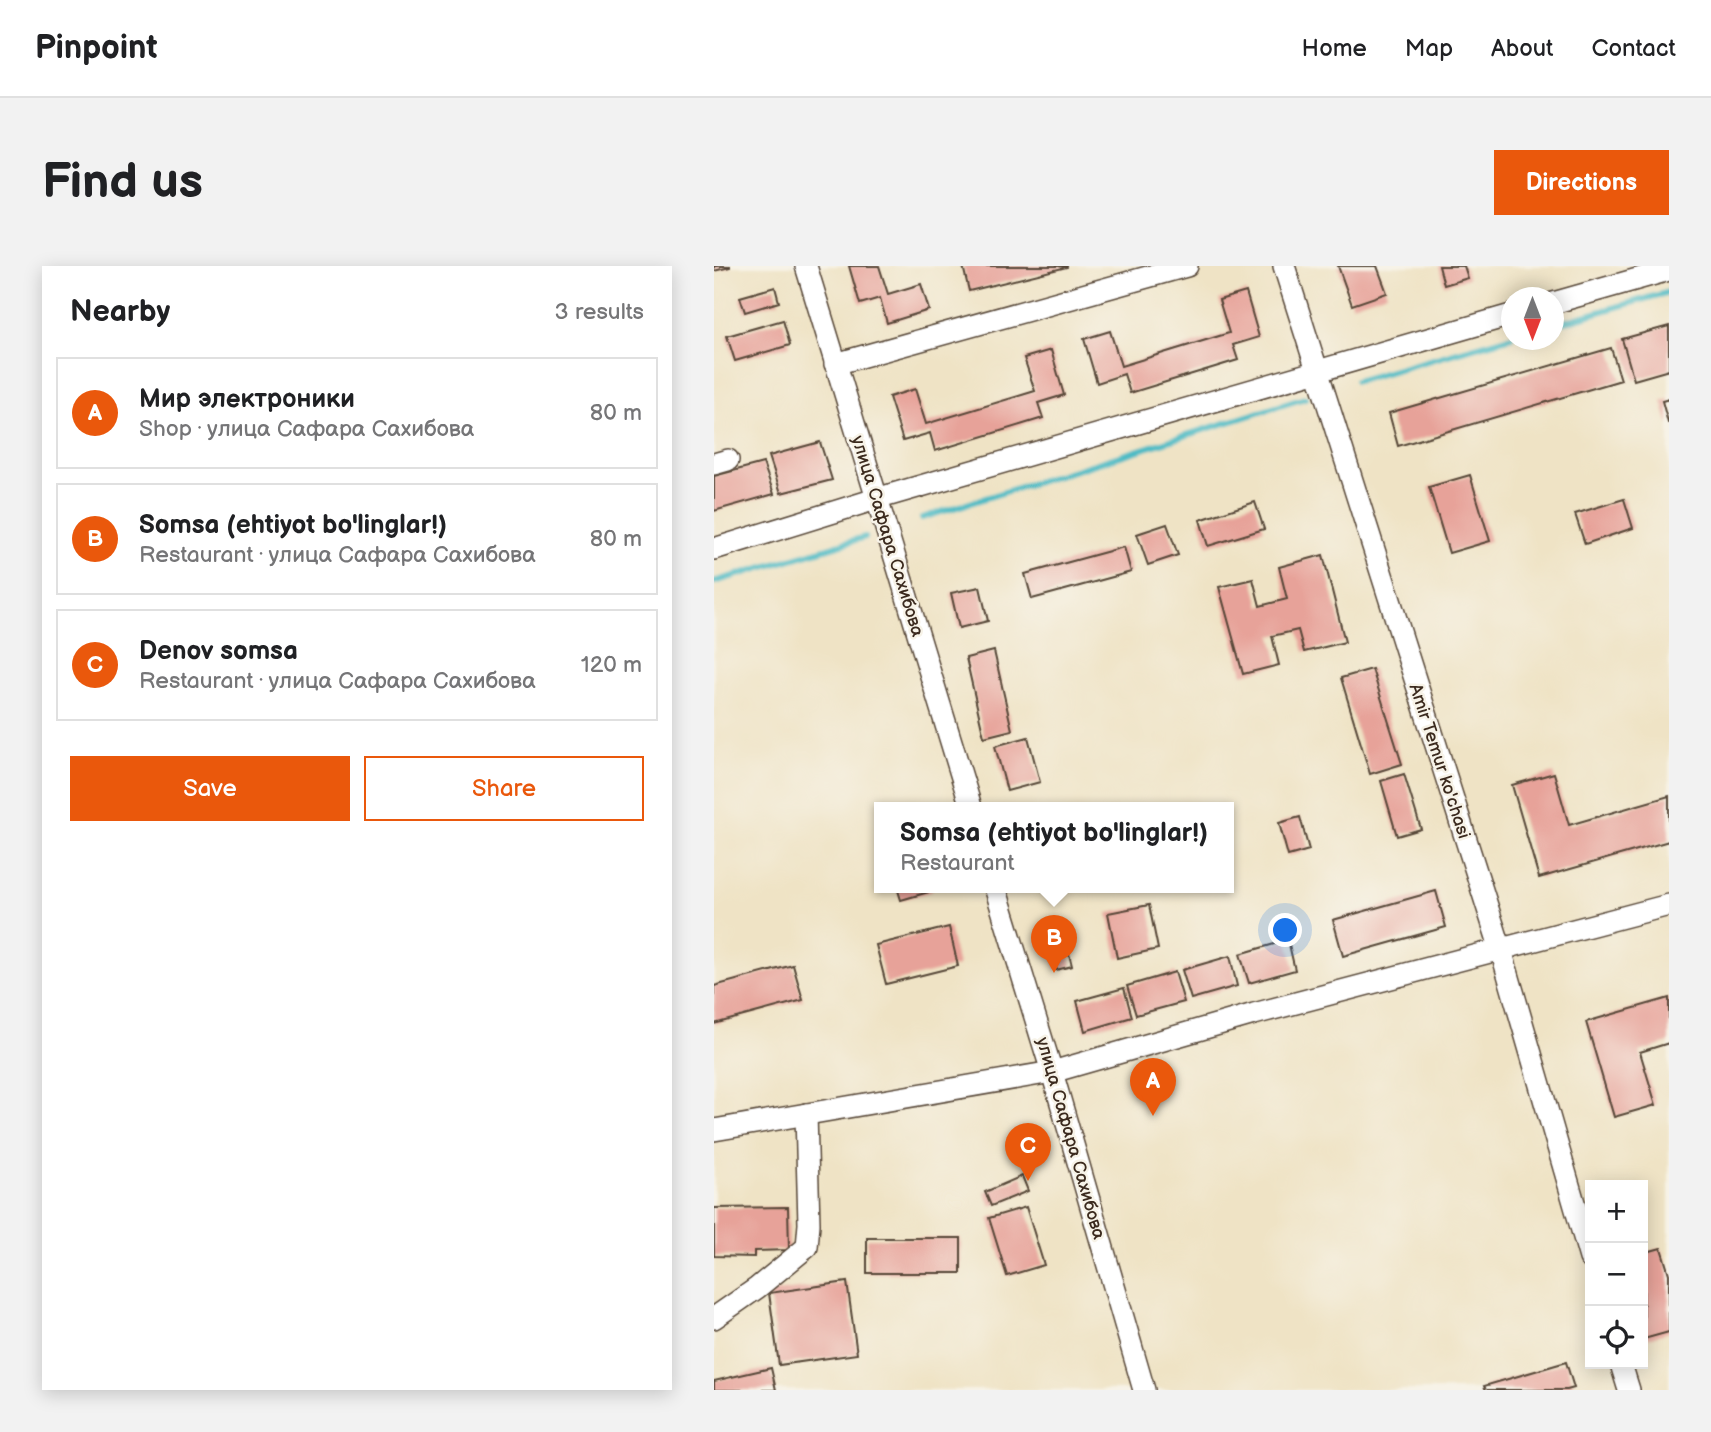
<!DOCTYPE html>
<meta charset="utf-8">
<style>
:root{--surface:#fff;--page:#f2f2f2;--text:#202124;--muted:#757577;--line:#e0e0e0;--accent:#ea580c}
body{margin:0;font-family:"Balsamiq Sans",sans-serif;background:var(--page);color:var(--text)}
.controls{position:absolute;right:21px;bottom:21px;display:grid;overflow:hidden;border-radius:0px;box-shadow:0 4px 18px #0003}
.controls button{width:63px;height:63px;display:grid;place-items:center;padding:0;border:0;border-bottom:2px solid var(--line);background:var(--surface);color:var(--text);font:35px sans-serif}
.compass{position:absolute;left:787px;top:21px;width:63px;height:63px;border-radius:50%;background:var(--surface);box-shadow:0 4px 18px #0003;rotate:180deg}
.you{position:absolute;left:572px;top:665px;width:24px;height:24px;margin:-18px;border:5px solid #fff;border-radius:50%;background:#1a73e8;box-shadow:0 0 0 10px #1a73e833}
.badge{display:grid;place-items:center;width:46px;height:46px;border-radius:50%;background:var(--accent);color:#fff;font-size:23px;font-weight:700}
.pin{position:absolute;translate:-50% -58px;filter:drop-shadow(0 2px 4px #0008)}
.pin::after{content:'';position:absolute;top:37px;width:24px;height:21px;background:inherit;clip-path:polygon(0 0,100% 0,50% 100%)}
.popup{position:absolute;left:160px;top:536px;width:360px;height:91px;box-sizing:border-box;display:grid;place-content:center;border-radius:0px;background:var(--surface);filter:drop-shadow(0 2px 5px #0005);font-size:23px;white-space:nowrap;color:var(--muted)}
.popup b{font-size:26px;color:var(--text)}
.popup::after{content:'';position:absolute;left:50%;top:100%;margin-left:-14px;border:14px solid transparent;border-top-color:var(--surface)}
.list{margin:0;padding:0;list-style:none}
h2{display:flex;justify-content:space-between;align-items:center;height:91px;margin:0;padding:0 28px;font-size:30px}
h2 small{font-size:23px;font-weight:400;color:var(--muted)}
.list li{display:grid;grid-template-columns:46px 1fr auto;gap:21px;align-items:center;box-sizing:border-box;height:112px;margin:0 14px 14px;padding:0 14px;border:2px solid var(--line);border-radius:0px}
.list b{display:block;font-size:26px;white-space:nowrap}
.list p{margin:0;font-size:23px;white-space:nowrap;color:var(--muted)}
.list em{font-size:23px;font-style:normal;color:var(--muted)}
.actions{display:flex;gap:14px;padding:21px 28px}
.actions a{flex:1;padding:16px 0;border:2px solid var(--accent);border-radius:0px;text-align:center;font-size:24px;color:var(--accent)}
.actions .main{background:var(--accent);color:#fff}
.icon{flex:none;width:38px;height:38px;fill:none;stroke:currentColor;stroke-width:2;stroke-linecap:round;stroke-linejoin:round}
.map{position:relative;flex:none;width:955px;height:1124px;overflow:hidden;border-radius:0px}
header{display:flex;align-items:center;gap:42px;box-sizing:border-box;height:98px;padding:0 35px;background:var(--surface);border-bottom:2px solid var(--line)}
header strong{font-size:33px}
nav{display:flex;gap:38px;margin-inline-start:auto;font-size:24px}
.intro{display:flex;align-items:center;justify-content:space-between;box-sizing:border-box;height:168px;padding:0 42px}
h1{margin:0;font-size:49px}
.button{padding:18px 32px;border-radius:0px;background:var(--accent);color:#fff;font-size:24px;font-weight:700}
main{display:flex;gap:42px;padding:0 42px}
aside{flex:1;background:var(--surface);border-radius:0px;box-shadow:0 4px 18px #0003}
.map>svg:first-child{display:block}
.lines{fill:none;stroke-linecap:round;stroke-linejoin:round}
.stream{stroke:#4dbbc5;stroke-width:6}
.building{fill:#e7a299}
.minor-casing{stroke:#564637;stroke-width:24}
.minor{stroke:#fff;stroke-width:21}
.labels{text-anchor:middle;stroke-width:5;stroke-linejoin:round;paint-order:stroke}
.street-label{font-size:18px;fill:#3b2a1e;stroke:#f7f3e8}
</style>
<header>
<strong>Pinpoint</strong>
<nav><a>Home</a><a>Map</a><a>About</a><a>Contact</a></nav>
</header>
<div class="intro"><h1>Find us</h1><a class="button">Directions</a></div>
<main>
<aside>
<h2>Nearby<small>3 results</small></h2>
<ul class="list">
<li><span class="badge">A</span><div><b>Мир электроники</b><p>Shop · улица Сафара Сахибова</p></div><em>80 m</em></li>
<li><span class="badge">B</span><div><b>Somsa (ehtiyot bo'linglar!)</b><p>Restaurant · улица Сафара Сахибова</p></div><em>80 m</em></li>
<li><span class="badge">C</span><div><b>Denov somsa</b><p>Restaurant · улица Сафара Сахибова</p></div><em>120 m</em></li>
</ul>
<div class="actions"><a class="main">Save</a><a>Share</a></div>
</aside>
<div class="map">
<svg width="955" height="1124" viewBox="0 0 955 1124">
<rect width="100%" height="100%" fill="#f7f3e8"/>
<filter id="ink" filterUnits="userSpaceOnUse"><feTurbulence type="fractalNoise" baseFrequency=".0143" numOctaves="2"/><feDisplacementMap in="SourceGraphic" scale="14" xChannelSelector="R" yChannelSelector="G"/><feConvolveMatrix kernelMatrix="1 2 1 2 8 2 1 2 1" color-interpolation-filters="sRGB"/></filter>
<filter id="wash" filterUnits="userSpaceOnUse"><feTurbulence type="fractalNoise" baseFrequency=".00686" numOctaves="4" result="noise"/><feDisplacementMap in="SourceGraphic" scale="28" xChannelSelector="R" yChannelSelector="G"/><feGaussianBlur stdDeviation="1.57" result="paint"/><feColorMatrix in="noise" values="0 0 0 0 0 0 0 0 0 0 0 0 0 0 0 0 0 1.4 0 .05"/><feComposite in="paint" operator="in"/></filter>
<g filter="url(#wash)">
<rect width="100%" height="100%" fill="#efe3c5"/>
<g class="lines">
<g class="stream">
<path d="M839,59L955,26"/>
<path d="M642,115L797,71"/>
<path d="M208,252L591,132"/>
<path d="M0,316L151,271"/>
</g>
</g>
<g id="blocks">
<g class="building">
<path d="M0,0H16V1L0,5Z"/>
<path d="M135,0H165L174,28L207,18L215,44L173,57L166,32L146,38Z"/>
<path d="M249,0H353V1L255,25Z"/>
<path d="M624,0H663L673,27L638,39Z"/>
<path d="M725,0H750L754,12L730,19Z"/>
<path d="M61,21L65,36L31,46L26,31Z"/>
<path d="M532,26L545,71L519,79L524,94L416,127L410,108L383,117L370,73L396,65L407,100L515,67L505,34Z"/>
<path d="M69,54L76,79L21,95L13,70Z"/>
<path d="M955,60V104L920,114L908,73Z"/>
<path d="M897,82L907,114L684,180L675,147Z"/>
<path d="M337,84L350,129L324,137L329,152L221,185L216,167L189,175L175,131L201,123L212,158L321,125L310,92Z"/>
<path d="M955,133V157H954L948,135Z"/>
<path d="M106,176L118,214L67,227L55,190Z"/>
<path d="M49,197L60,228L0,245V210Z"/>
<path d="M756,209L776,275L735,287L715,221Z"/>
<path d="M910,233L919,262L871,278L861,248Z"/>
<path d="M541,236L550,263L494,280L486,254Z"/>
<path d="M453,258L464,289L434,299L423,268Z"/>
<path d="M410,281L417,306L318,333L311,308Z"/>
<path d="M609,289L631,376L590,386L584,364L558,370L565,399L529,408L505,321L539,313L546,340L573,333L565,301Z"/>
<path d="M266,321L274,355L245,362L237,327Z"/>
<path d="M280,385L298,464L270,471L252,392Z"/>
<path d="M658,403L688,498L656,508L627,412Z"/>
<path d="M314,471L326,516L293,525L281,480Z"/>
<path d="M840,507L855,559L955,530V575L825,612L798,519Z"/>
<path d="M690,508L707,563L683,570L667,515Z"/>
<path d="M586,551L595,584L574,590L565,557Z"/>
<path d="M183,621H217L218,625L187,634Z"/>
<path d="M722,625L732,661L629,690L619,654Z"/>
<path d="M435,639L444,683L403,692L394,647Z"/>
<path d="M235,661L244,700L172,718L162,679Z"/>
<path d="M350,668L358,700L342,704L334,672Z"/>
<path d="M574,674L581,704L535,717L526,688Z"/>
<path d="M516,690L523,720L477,733L468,704Z"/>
<path d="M79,699L89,734L0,758V720Z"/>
<path d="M461,706L470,736L422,749L413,720Z"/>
<path d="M410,722L418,751L371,765L363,735Z"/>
<path d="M955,732V777L926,786L942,839L900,851L872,756Z"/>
<path d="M308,910L314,925L277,940L271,926Z"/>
<path d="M74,941L75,984L40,985V991L0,990V942Z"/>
<path d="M312,941L330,999L293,1010L275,952Z"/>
<rect x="153" y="972" width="94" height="35"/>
<path d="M947,982L955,1008V1066L930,1073L929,987Z"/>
<path d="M133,1016L143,1088L65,1099L55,1027Z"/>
<path d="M852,1096L860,1122L853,1124H772L770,1120Z"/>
<path d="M57,1102L62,1124H0V1115Z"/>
</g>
</g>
</g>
<g filter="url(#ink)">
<use href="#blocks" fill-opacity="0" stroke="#564637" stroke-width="2"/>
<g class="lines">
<g class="minor-casing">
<g id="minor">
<path d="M92,0L257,541"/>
<path d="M570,0L787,684L876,992"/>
<path d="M839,37L955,4"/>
<path d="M121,98L473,0"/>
<path d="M0,198L14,194"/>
<path d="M0,283L162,233L797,49"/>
<path d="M281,621L338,806L430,1124"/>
<path d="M0,864L338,806L540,748L955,639"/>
<path d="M0,1052L43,1022L93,981L95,958L92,848"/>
<path d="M907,1098L915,1124"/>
</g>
</g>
<use href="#minor" class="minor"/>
</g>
</g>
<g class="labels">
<g class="street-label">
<text transform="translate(174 270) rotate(73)" y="6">улица Сафара Сахибова</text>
<text transform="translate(726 495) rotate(72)" y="6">Amir Temur ko'chasi</text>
<text transform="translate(357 872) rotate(74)" y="6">улица Сафара Сахибова</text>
</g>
</g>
</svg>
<div class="controls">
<button>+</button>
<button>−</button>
<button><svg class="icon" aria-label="locate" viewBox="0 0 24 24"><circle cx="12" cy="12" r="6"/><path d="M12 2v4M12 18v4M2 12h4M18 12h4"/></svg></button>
</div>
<svg class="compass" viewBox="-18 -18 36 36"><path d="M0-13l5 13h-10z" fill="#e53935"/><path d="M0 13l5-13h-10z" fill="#757577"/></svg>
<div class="you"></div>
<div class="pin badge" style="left:439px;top:850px">A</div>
<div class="pin badge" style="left:340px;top:707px">B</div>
<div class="popup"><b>Somsa (ehtiyot bo'linglar!)</b>Restaurant</div>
<div class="pin badge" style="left:314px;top:915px">C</div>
</div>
</main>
